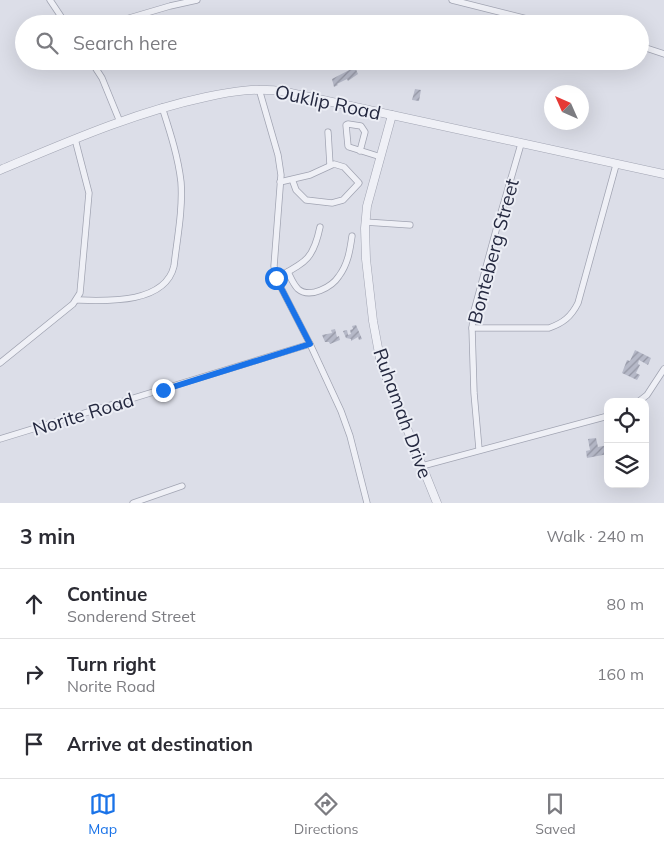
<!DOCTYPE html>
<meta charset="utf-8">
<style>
:root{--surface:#fff;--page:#f7f7f7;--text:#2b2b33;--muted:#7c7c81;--line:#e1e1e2;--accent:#1a73e8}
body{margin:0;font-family:Mulish,sans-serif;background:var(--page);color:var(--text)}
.controls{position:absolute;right:15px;bottom:15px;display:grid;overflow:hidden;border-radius:10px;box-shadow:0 5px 20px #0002}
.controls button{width:45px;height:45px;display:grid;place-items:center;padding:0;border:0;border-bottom:1px solid var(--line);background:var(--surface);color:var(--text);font:25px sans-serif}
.compass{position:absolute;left:544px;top:85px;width:45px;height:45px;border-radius:50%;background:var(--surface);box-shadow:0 5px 20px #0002;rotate:315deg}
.stop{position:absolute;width:15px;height:15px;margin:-11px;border:4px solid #1a73e8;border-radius:50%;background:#fff}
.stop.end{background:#1a73e8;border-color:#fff;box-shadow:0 1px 5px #0008}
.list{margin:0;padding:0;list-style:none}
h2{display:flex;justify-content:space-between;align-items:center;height:65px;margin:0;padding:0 20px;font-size:21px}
h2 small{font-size:16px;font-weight:400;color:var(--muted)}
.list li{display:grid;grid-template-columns:32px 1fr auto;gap:15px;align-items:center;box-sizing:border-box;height:70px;padding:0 20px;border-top:1px solid var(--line)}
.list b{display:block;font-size:19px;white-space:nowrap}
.list p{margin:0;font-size:16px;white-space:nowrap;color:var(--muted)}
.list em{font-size:16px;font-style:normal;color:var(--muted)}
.icon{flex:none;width:28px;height:28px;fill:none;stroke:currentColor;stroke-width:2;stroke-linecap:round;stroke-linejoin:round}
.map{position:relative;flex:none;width:664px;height:503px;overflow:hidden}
.search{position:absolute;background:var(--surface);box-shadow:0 5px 20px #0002;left:15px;right:15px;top:15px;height:55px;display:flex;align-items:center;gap:12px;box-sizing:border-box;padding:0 18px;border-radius:28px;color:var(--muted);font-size:19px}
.sheet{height:275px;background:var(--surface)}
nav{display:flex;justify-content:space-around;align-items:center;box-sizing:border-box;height:70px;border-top:1px solid var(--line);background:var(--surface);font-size:14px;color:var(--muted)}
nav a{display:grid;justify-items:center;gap:2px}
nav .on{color:var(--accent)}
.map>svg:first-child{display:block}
.building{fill:url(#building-hatch)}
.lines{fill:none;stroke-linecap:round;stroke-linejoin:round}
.minor-casing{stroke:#a1a4b2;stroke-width:7}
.tertiary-casing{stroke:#a1a4b2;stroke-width:9}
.minor{stroke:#eff0f6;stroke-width:5.5}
.tertiary{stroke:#eff0f6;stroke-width:8}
.route{stroke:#1a73e8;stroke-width:6}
.labels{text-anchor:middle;stroke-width:4;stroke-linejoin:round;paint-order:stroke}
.street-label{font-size:19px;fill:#252940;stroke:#eceef5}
</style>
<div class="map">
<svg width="664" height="503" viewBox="0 0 664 503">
<defs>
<pattern id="building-hatch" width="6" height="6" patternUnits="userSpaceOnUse" patternTransform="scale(1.25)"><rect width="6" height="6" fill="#b6b9c8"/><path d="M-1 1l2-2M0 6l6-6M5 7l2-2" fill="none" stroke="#9496a4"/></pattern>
</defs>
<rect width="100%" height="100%" fill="#dcdee8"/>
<g class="building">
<path d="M355,67L358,74L348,81L347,79L337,84L338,85L334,87L332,79Z"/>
<path d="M415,89L421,90L419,101L412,100Z"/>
<path d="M356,325L362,339L359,340L358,337L351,341V339L346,338L343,331L347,330L348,335L351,334L350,330L353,329L352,326Z"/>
<path d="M335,329L337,337L339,336L340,340L330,344L329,342H325L322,335L332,333L331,330Z"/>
<path d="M635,350L651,358L648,365L639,360L638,364L640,365L636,373L640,375L637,380L622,373L627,360L630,361Z"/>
<path d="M596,438L598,447L608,445V454L587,458L586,451L590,450L588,439Z"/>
</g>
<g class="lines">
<g class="minor-casing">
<g id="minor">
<path d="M50,0L66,24"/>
<path d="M452,0L547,24"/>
<path d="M109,24L170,6L197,0"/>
<path d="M640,46L664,54"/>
<path d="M91,61L102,78L120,122"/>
<path d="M259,89L278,155L281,175L274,266L276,278L310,344L341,411L350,436L367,503"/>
<path d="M328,132L330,165"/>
<path d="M360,151L365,132L361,126L348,124L346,125L348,146L349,147L381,157"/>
<path d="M280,182L310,175L334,164L344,167L359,183L343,200L332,203L306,200L296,190L292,179"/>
<path d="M365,222L410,225"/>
<path d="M288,272C291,278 293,284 298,289C310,299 332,287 339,276C348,264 350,250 352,236"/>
<path d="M276,278C304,263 313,261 320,227"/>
<path d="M77,300C107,301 165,304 174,266C177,239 183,210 181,182C178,156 170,132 162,107"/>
<path d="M472,328H549C563,323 571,317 578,303L616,165"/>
<path d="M0,363L73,304L80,293L89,193L75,139"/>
<path d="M638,402L647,395L664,369"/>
<path d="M0,439L310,344"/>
<path d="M479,449L474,393L472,328L474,311L498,223L521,144"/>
<path d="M422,466L608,416"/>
<path d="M133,503L182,486"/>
</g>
</g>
<g class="tertiary-casing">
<g id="tertiary">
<path d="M392,115L367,206L365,228L366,259L373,321L381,364L437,503"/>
<path d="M0,170C67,142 135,112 206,97C233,91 259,87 286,92L664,174"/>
</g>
</g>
<use href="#minor" class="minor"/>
<use href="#tertiary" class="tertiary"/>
</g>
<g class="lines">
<path class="route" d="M163,390L310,344L276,278"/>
</g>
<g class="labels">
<g class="street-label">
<text transform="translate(328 102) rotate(12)" y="7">Ouklip Road</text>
<text transform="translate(493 251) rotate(-75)" y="7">Bonteberg Street</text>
<text transform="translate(403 413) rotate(70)" y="7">Ruhamah Drive</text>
<text transform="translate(83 414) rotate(-17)" y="7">Norite Road</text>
</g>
</g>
</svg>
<div class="controls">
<button><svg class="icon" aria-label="locate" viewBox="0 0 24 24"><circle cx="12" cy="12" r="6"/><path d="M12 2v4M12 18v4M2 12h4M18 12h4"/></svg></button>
<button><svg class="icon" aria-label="layers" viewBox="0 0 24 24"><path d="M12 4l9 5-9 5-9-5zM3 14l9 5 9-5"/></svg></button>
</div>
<svg class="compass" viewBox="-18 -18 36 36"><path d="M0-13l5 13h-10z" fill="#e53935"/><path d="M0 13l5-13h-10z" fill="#7c7c81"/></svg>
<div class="stop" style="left:276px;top:278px"></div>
<div class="stop end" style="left:163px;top:390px"></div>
<div class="search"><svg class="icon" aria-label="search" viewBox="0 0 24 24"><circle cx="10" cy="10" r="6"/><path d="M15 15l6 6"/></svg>Search here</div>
</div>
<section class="sheet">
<h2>3 min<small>Walk · 240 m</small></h2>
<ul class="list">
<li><svg class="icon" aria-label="ahead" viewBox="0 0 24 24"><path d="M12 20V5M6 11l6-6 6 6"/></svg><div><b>Continue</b><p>Sonderend Street</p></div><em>80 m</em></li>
<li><svg class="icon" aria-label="right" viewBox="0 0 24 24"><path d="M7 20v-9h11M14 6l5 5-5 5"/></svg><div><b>Turn right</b><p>Norite Road</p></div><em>160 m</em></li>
<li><svg class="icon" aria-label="arrive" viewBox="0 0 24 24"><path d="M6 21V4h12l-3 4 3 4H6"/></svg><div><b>Arrive at destination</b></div></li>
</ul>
</section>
<nav>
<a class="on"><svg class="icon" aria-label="map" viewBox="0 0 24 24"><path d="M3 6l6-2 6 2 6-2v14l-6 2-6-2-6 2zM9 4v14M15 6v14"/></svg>Map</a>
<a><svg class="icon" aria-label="directions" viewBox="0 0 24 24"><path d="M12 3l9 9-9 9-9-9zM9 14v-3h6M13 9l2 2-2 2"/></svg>Directions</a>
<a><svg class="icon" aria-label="saved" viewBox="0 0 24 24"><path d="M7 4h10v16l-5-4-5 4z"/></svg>Saved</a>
</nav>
